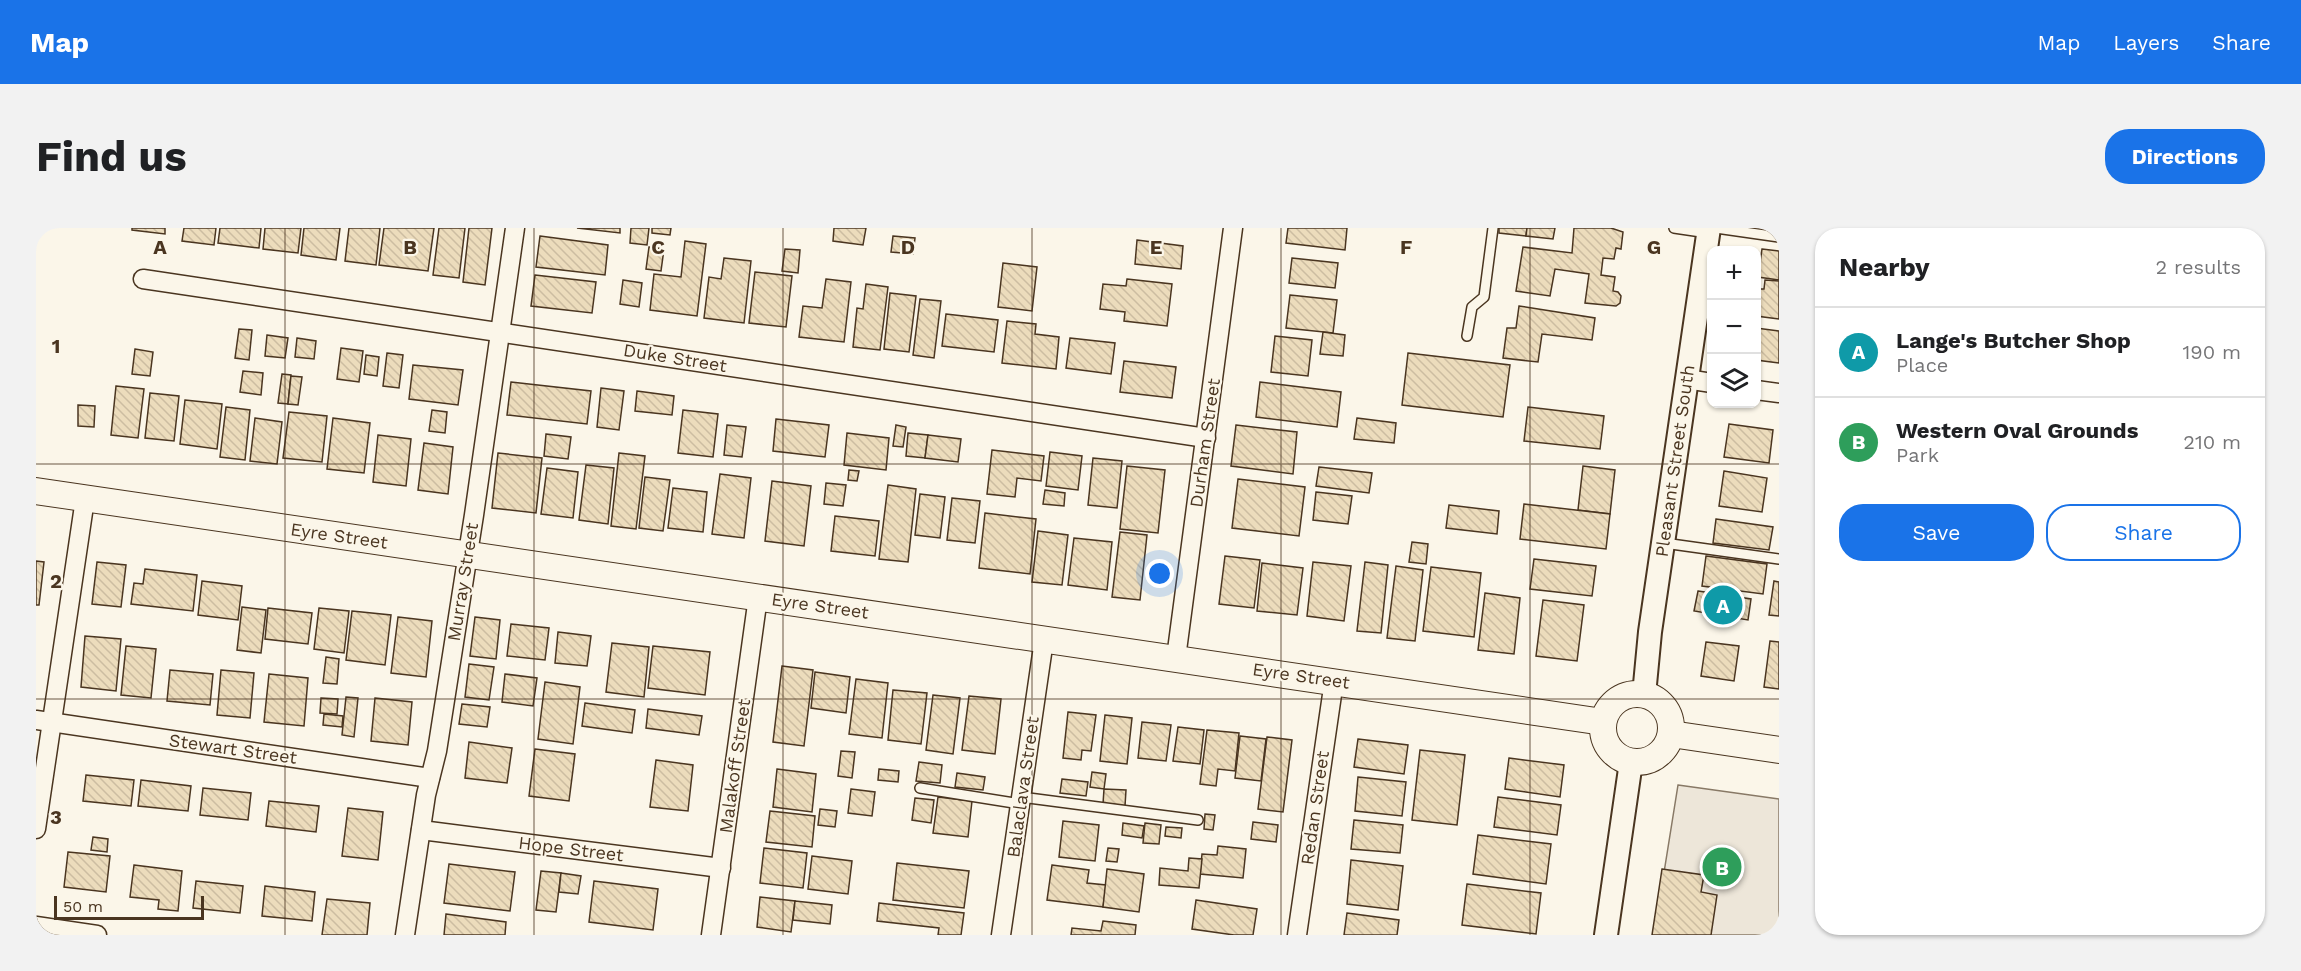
<!DOCTYPE html>
<meta charset="utf-8">
<style>
:root{--surface:#fff;--page:#f2f2f2;--text:#202124;--muted:#757577;--line:#e0e0e0;--accent:#1a73e8}
body{margin:0;font-family:"Work Sans",sans-serif;background:var(--page);color:var(--text)}
.controls{position:absolute;right:18px;top:18px;display:grid;overflow:hidden;border-radius:12px;box-shadow:0 2px 4px #0004}
.controls button{width:54px;height:54px;display:grid;place-items:center;padding:0;border:0;border-bottom:2px solid var(--line);background:var(--surface);color:var(--text);font:30px sans-serif}
.scale{position:absolute;left:18px;bottom:15px;width:150px;box-sizing:border-box;padding-left:6px;border:3px solid #4a3520;border-top:0;font-size:16px;line-height:21px;white-space:nowrap;color:#4a3520;-webkit-text-stroke:4px #fbf6e9;paint-order:stroke}
.you{position:absolute;left:1124px;top:346px;width:21px;height:21px;margin:-15px;border:4px solid #fff;border-radius:50%;background:#1a73e8;box-shadow:0 0 0 9px #1a73e833}
.badge{display:grid;place-items:center;width:39px;height:39px;border-radius:50%;background:var(--accent);color:#fff;font-size:20px;font-weight:700}
.pin{position:absolute;translate:-50% -50%;border:3px solid #fff;box-shadow:0 2px 6px #0006}
.list{margin:0;padding:0;list-style:none}
h2{display:flex;justify-content:space-between;align-items:center;height:78px;margin:0;padding:0 24px;font-size:26px}
h2 small{font-size:20px;font-weight:400;color:var(--muted)}
.list li{display:grid;grid-template-columns:39px 1fr auto;gap:18px;align-items:center;box-sizing:border-box;height:90px;padding:0 24px;border-top:2px solid var(--line)}
.list b{display:block;font-size:22px;white-space:nowrap}
.list p{margin:0;font-size:20px;white-space:nowrap;color:var(--muted)}
.list em{font-size:20px;font-style:normal;color:var(--muted)}
.actions{display:flex;gap:12px;padding:18px 24px}
.actions a{flex:1;padding:14px 0;border:2px solid var(--accent);border-radius:24px;text-align:center;font-size:21px;color:var(--accent)}
.actions .main{background:var(--accent);color:#fff}
.icon{flex:none;width:33px;height:33px;fill:none;stroke:currentColor;stroke-width:2;stroke-linecap:round;stroke-linejoin:round}
.map{position:relative;flex:none;width:1743px;height:707px;overflow:hidden;border-radius:24px}
header{display:flex;align-items:center;gap:36px;box-sizing:border-box;height:84px;padding:0 30px;background:var(--accent);color:#fff}
header strong{font-size:28px}
nav{display:flex;gap:33px;margin-inline-start:auto;font-size:21px}
.intro{display:flex;align-items:center;justify-content:space-between;box-sizing:border-box;height:144px;padding:0 36px}
h1{margin:0;font-size:42px}
.button{padding:15px 27px;border-radius:24px;background:var(--accent);color:#fff;font-size:21px;font-weight:700}
main{display:flex;gap:36px;padding:0 36px}
aside{flex:1;background:var(--surface);border-radius:24px;box-shadow:0 2px 4px #0004}
.map>svg:first-child{display:block}
.park{fill:#ede6d9;stroke:#887966;stroke-width:1.5}
.building{fill:url(#building-back-hatch);stroke:#4a3520;stroke-width:1.5}
.lines{fill:none;stroke-linecap:round;stroke-linejoin:round}
.service-casing{stroke:#4a3520;stroke-width:12}
.minor-casing{stroke:#4a3520;stroke-width:21}
.tertiary-casing{stroke:#4a3520;stroke-width:26}
.secondary-casing{stroke:#4a3520;stroke-width:28}
.service{stroke:#fbf6e9;stroke-width:9}
.minor{stroke:#fbf6e9;stroke-width:18}
.tertiary{stroke:#fbf6e9;stroke-width:22}
.secondary{stroke:#fbf6e9;stroke-width:26}
.grid{fill:none;stroke:#4a3520;stroke-width:1.5;stroke-opacity:0.55}
.labels{text-anchor:middle;stroke-width:4.5;stroke-linejoin:round;paint-order:stroke}
.street-label{font-size:18px;fill:#4a3520;stroke:#fbf6e9}
.grid-label{font-size:20px;text-anchor:middle;font-weight:bold;fill:#4a3520;stroke:#fbf6e9;stroke-width:4.5;stroke-linejoin:round;paint-order:stroke}
</style>
<header>
<strong>Map</strong>
<nav><a>Map</a><a>Layers</a><a>Share</a></nav>
</header>
<div class="intro"><h1>Find us</h1><a class="button">Directions</a></div>
<main>
<div class="map">
<svg width="1743" height="707" viewBox="0 0 1743 707">
<defs>
<pattern id="building-back-hatch" width="6" height="6" patternUnits="userSpaceOnUse" patternTransform="scale(1.5)"><rect width="6" height="6" fill="#ecdcbc"/><path d="M-1 5l2 2M0 0l6 6M5-1l2 2" fill="none" stroke="#ccbda1"/></pattern>
</defs>
<rect width="100%" height="100%" fill="#fbf6e9"/>
<path class="park" d="M1642,557L1743,571V707H1618Z"/>
<g class="building">
<path d="M96,0H129V6L96,2Z"/>
<path d="M148,0H180L178,17L146,13Z"/>
<path d="M184,0H225L223,20L182,15Z"/>
<path d="M229,0H265L262,25L227,21Z"/>
<path d="M268,0H304L300,32L265,27Z"/>
<path d="M313,0H344L340,37L309,33Z"/>
<path d="M348,0H398L392,43L343,37Z"/>
<path d="M403,0H429L423,50L397,47Z"/>
<path d="M433,0H456L449,57L427,54Z"/>
<path d="M541,0H584V5Z"/>
<path d="M595,0H613L611,17L594,15Z"/>
<path d="M616,0H635L634,7L616,5Z"/>
<path d="M798,0H830L827,17L797,13Z"/>
<path d="M1252,0H1311L1309,22L1250,15Z"/>
<path d="M1463,0H1491L1490,8L1463,5Z"/>
<path d="M1491,0H1519L1517,11L1490,8Z"/>
<path d="M1538,0H1575L1587,4L1585,21L1580,20L1578,31L1567,30L1565,47L1579,49L1577,63L1582,64L1585,68L1584,75L1580,78L1549,75L1553,46L1519,41L1514,68L1480,63L1487,19L1536,25Z"/>
<path d="M504,8L572,17L569,47L500,39Z"/>
<path d="M857,8L879,10L877,26L855,24Z"/>
<path d="M1101,12L1147,18L1145,41L1099,36Z"/>
<path d="M649,13L670,16L661,88L614,82L618,46L645,49Z"/>
<path d="M613,19L628,21L625,43L610,41Z"/>
<path d="M749,21L764,22L762,45L746,43Z"/>
<path d="M1726,21L1743,23V52L1722,49Z"/>
<path d="M688,30L715,33L708,95L668,90L673,49L685,51Z"/>
<path d="M1256,30L1302,35L1299,60L1253,55Z"/>
<path d="M967,35L1001,39L996,83L962,79Z"/>
<path d="M719,44L756,48L750,99L713,95Z"/>
<path d="M499,47L560,54L556,85L495,78Z"/>
<path d="M790,51L815,54L808,114L763,109L767,78L786,80Z"/>
<path d="M1091,51L1136,56L1131,98L1088,93L1089,84L1064,81L1067,56L1090,58Z"/>
<path d="M587,52L606,55L603,79L584,76Z"/>
<path d="M1729,52L1743,53V91L1720,88L1722,61H1728Z"/>
<path d="M830,56L852,59L844,122L817,119L821,80L827,81Z"/>
<path d="M854,65L880,68L873,124L848,121Z"/>
<path d="M1254,67L1301,72L1297,105L1250,100Z"/>
<path d="M884,71L905,73L898,130L877,127Z"/>
<path d="M1483,78L1559,90L1556,112L1506,106L1502,134L1467,130L1471,100H1480Z"/>
<path d="M910,86L962,92L958,124L906,118Z"/>
<path d="M971,93L1000,96L999,106L1023,109L1020,141L966,135Z"/>
<path d="M1720,100L1743,103V135L1720,132Z"/>
<path d="M203,101L216,102L213,132L199,130Z"/>
<path d="M1287,104L1309,107L1307,128L1284,126Z"/>
<path d="M231,107L252,110L249,130L229,128Z"/>
<path d="M1239,108L1276,112L1272,148L1235,144Z"/>
<path d="M261,110L280,113L278,131L259,129Z"/>
<path d="M1034,110L1079,115L1075,146L1030,140Z"/>
<path d="M305,120L327,123L323,154L301,151Z"/>
<path d="M99,121L117,124L114,148L96,146Z"/>
<path d="M351,125L367,127L363,160L347,158Z"/>
<path d="M1372,125L1474,137L1467,189L1366,177Z"/>
<path d="M330,127L343,129L341,148L328,146Z"/>
<path d="M1088,133L1140,139L1136,170L1084,164Z"/>
<path d="M377,137L427,142L422,177L373,171Z"/>
<path d="M207,143L227,145L225,167L204,164Z"/>
<path d="M246,146L255,147L252,176L242,175Z"/>
<path d="M255,148L266,149L262,177L252,176Z"/>
<path d="M475,154L555,163L551,196L471,187Z"/>
<path d="M1224,154L1305,164L1301,199L1220,189Z"/>
<path d="M80,158L108,161L102,210L75,207Z"/>
<path d="M565,160L588,163L583,202L561,199Z"/>
<path d="M601,163L638,168L636,187L599,183Z"/>
<path d="M114,165L143,168L138,213L109,210Z"/>
<path d="M149,172L186,176L181,221L144,216Z"/>
<path d="M42,177L59,178L58,199L42,198Z"/>
<path d="M190,179L214,182L209,232L184,229Z"/>
<path d="M1492,179L1568,188L1564,221L1488,213Z"/>
<path d="M396,182L411,184L409,205L393,203Z"/>
<path d="M647,182L682,186L677,229L642,225Z"/>
<path d="M253,184L291,188L286,234L247,230Z"/>
<path d="M219,190L246,194L241,236L214,233Z"/>
<path d="M297,190L334,195L328,245L291,241Z"/>
<path d="M1321,190L1360,195L1358,215L1318,211Z"/>
<path d="M740,191L793,197L789,229L737,223Z"/>
<path d="M1693,196L1737,202L1733,235L1688,229Z"/>
<path d="M691,197L710,199L706,229L688,227Z"/>
<path d="M860,197L870,199L867,219L857,218Z"/>
<path d="M1200,197L1261,204L1257,246L1195,238Z"/>
<path d="M811,205L853,210L850,242L808,237Z"/>
<path d="M872,205L892,207L889,230L870,228Z"/>
<path d="M510,206L535,209L532,231L508,228Z"/>
<path d="M342,207L375,211L370,258L337,254Z"/>
<path d="M892,207L925,211L922,234L889,230Z"/>
<path d="M388,215L417,219L412,266L382,262Z"/>
<path d="M956,222L1008,228L1005,253L981,250L979,269L951,266Z"/>
<path d="M1014,224L1046,228L1042,262L1010,258Z"/>
<path d="M462,225L506,230L500,285L456,280Z"/>
<path d="M583,225L609,228L600,301L575,298Z"/>
<path d="M1057,230L1086,233L1081,280L1052,277Z"/>
<path d="M550,237L578,240L572,296L543,292Z"/>
<path d="M1091,238L1129,242L1122,305L1084,301Z"/>
<path d="M1547,238L1579,242L1574,286L1542,282Z"/>
<path d="M1283,239L1336,245L1333,265L1280,258Z"/>
<path d="M511,240L542,244L537,290L505,286Z"/>
<path d="M813,242L823,243L821,253L812,252Z"/>
<path d="M1688,243L1731,250L1726,284L1683,278Z"/>
<path d="M684,246L715,250L708,310L676,306Z"/>
<path d="M609,249L634,252L627,303L603,300Z"/>
<path d="M1202,251L1269,259L1263,308L1196,300Z"/>
<path d="M736,253L775,258L768,318L729,313Z"/>
<path d="M790,255L810,257L807,278L788,276Z"/>
<path d="M852,257L880,261L872,334L843,331Z"/>
<path d="M637,260L671,264L667,304L632,300Z"/>
<path d="M1009,262L1029,265L1028,278L1007,276Z"/>
<path d="M1280,264L1316,268L1312,296L1277,292Z"/>
<path d="M884,266L909,269L904,310L879,307Z"/>
<path d="M916,270L944,273L939,315L911,312Z"/>
<path d="M1488,276L1574,286L1570,321L1484,311Z"/>
<path d="M1413,277L1463,283L1461,306L1410,300Z"/>
<path d="M949,285L1000,291L994,346L943,340Z"/>
<path d="M799,288L843,293L839,328L795,323Z"/>
<path d="M1680,291L1737,299L1733,322L1677,315Z"/>
<path d="M1002,303L1032,307L1026,357L996,354Z"/>
<path d="M1084,304L1111,307L1104,372L1076,369Z"/>
<path d="M1038,310L1076,314L1071,362L1032,357Z"/>
<path d="M1376,314L1392,316L1390,336L1373,334Z"/>
<path d="M1189,328L1224,332L1218,380L1183,376Z"/>
<path d="M1670,328L1731,336L1727,366L1666,358Z"/>
<path d="M1498,331L1560,338L1556,368L1494,361Z"/>
<path d="M0,333L8,334L3,377H0Z"/>
<path d="M61,334L90,337L85,379L56,376Z"/>
<path d="M1277,334L1315,338L1308,393L1271,388Z"/>
<path d="M1329,334L1352,337L1345,405L1321,403Z"/>
<path d="M1226,335L1267,340L1261,387L1221,383Z"/>
<path d="M1360,338L1387,342L1379,413L1351,410Z"/>
<path d="M1395,339L1445,345L1438,409L1387,403Z"/>
<path d="M109,341L161,347L157,383L95,376L98,355L107,356Z"/>
<path d="M166,353L206,358L202,392L162,387Z"/>
<path d="M1738,353L1743,354V388L1733,387Z"/>
<path d="M1662,363L1715,371L1712,392L1658,383Z"/>
<path d="M1449,365L1484,370L1478,426L1442,422Z"/>
<path d="M1507,372L1548,377L1541,433L1500,428Z"/>
<path d="M206,379L230,382L225,425L201,422Z"/>
<path d="M232,380L276,385L272,416L229,411Z"/>
<path d="M283,380L313,383L308,425L278,421Z"/>
<path d="M316,383L355,387L349,437L310,432Z"/>
<path d="M362,389L396,393L390,449L355,445Z"/>
<path d="M439,389L464,392L460,431L434,428Z"/>
<path d="M475,396L513,400L509,432L471,428Z"/>
<path d="M522,404L555,408L551,438L519,435Z"/>
<path d="M49,408L85,411L80,463L45,459Z"/>
<path d="M1734,413L1743,414V461L1728,459Z"/>
<path d="M1670,414L1703,418L1698,453L1665,448Z"/>
<path d="M576,415L613,419L608,469L570,464Z"/>
<path d="M90,418L120,421L115,470L85,467Z"/>
<path d="M617,418L674,424L669,467L612,460Z"/>
<path d="M290,429L303,431L301,456L287,455Z"/>
<path d="M433,436L458,439L453,472L429,469Z"/>
<path d="M746,438L777,442L768,518L737,514Z"/>
<path d="M134,442L177,446L174,477L131,473Z"/>
<path d="M185,442L218,445L214,490L181,487Z"/>
<path d="M779,444L814,449L810,485L775,480Z"/>
<path d="M233,446L272,450L268,498L228,494Z"/>
<path d="M469,446L501,450L497,478L466,474Z"/>
<path d="M820,451L852,455L846,510L813,506Z"/>
<path d="M509,454L544,459L537,516L502,511Z"/>
<path d="M857,462L891,465L885,516L852,512Z"/>
<path d="M897,467L924,470L917,526L890,522Z"/>
<path d="M933,468L965,471L959,526L926,522Z"/>
<path d="M310,469L322,470L318,509L306,507Z"/>
<path d="M285,470L302,471L301,486L284,485Z"/>
<path d="M339,470L376,474L372,517L335,513Z"/>
<path d="M549,475L599,482L596,505L546,498Z"/>
<path d="M426,476L454,479L451,499L423,496Z"/>
<path d="M612,481L666,488L663,507L610,500Z"/>
<path d="M1032,484L1060,487L1055,523L1046,522L1045,532L1027,530Z"/>
<path d="M288,486L307,488L306,499L287,497Z"/>
<path d="M1069,487L1096,490L1091,536L1064,533Z"/>
<path d="M1106,494L1135,497L1130,533L1102,530Z"/>
<path d="M1142,499L1168,502L1164,536L1137,533Z"/>
<path d="M1171,502L1203,505L1199,543L1182,541L1180,558L1164,556Z"/>
<path d="M1204,508L1230,511L1225,553L1199,550Z"/>
<path d="M1231,509L1256,512L1247,584L1222,581Z"/>
<path d="M1322,511L1372,517L1368,546L1318,539Z"/>
<path d="M433,514L476,520L471,555L429,550Z"/>
<path d="M499,521L539,526L533,573L493,568Z"/>
<path d="M1384,522L1429,527L1421,597L1376,592Z"/>
<path d="M805,523L819,524L816,550L802,548Z"/>
<path d="M1473,530L1528,537L1524,569L1469,561Z"/>
<path d="M620,532L657,537L652,583L614,579Z"/>
<path d="M883,534L906,537L904,555L880,553Z"/>
<path d="M741,541L780,546L776,584L737,579Z"/>
<path d="M843,541L863,543L862,554L842,552Z"/>
<path d="M1056,544L1070,546L1068,561L1054,559Z"/>
<path d="M921,545L949,549L947,562L919,559Z"/>
<path d="M50,547L98,552L95,578L47,573Z"/>
<path d="M1322,549L1370,554L1366,588L1319,583Z"/>
<path d="M1026,551L1052,554L1050,568L1024,565Z"/>
<path d="M105,552L155,558L152,583L102,578Z"/>
<path d="M167,560L215,565L212,592L164,587Z"/>
<path d="M815,561L839,564L836,588L812,585Z"/>
<path d="M1068,561L1090,562L1089,578L1067,576Z"/>
<path d="M902,569L936,573L932,609L897,605Z"/>
<path d="M1462,569L1525,577L1521,607L1458,599Z"/>
<path d="M879,570L898,572L895,595L876,592Z"/>
<path d="M233,573L283,578L280,604L230,598Z"/>
<path d="M312,580L347,584L342,632L306,628Z"/>
<path d="M784,581L801,583L799,599L782,597Z"/>
<path d="M734,583L779,588L776,619L730,614Z"/>
<path d="M1169,586L1179,587L1177,602L1168,601Z"/>
<path d="M1318,592L1367,597L1364,625L1315,621Z"/>
<path d="M1027,593L1063,597L1059,633L1023,629Z"/>
<path d="M1217,594L1242,597L1240,614L1215,611Z"/>
<path d="M1087,595L1108,598L1106,610L1086,607Z"/>
<path d="M1109,595L1125,597L1123,616L1107,615Z"/>
<path d="M1130,599L1146,600L1145,610L1129,608Z"/>
<path d="M1442,607L1515,616L1510,656L1437,646Z"/>
<path d="M57,609L72,611L71,624L55,622Z"/>
<path d="M1182,618L1210,621L1207,650L1164,646L1166,626L1181,627Z"/>
<path d="M728,620L771,625L767,660L724,655Z"/>
<path d="M1072,620L1083,621L1081,634L1070,633Z"/>
<path d="M32,624L74,628L70,664L28,659Z"/>
<path d="M776,628L816,633L812,666L772,661Z"/>
<path d="M1153,630L1166,631L1163,660L1123,657L1124,640L1152,643Z"/>
<path d="M1315,632L1367,638L1362,682L1311,676Z"/>
<path d="M861,635L933,643L928,680L857,672Z"/>
<path d="M413,636L479,644L474,683L408,675Z"/>
<path d="M98,637L146,643L142,683L122,681L123,672L94,669Z"/>
<path d="M1016,637L1053,642L1051,655L1070,657L1067,679L1011,672Z"/>
<path d="M1071,641L1108,646L1103,684L1067,679Z"/>
<path d="M1626,641L1668,647L1665,664L1681,667L1675,707H1616Z"/>
<path d="M505,643L525,645L520,684L500,682Z"/>
<path d="M525,645L545,648L542,666L523,664Z"/>
<path d="M160,653L207,658L204,685L157,680Z"/>
<path d="M558,653L622,661L617,702L553,694Z"/>
<path d="M1431,656L1505,665L1500,706L1426,697Z"/>
<path d="M229,658L279,664L276,693L226,688Z"/>
<path d="M724,669L759,673L755,704L721,699Z"/>
<path d="M291,671L334,675L331,707H286Z"/>
<path d="M1160,672L1221,681L1217,707H1198L1156,701Z"/>
<path d="M759,673L796,677L794,696L757,692Z"/>
<path d="M843,675L928,685L925,707H902L903,700L841,693Z"/>
<path d="M1311,685L1363,692L1361,707H1308Z"/>
<path d="M410,686L470,694L469,707H408Z"/>
<path d="M1067,693L1100,697L1099,707H1035L1036,700L1065,703Z"/>
</g>
<g class="lines">
<g class="service-casing">
<g id="service">
<path d="M1638,0L1672,5"/>
<path d="M1680,0L1743,9"/>
<path d="M1431,108L1436,79L1448,69L1457,0"/>
<path d="M1628,315L1743,331"/>
<path d="M884,560L984,576"/>
<path d="M985,569L1162,592"/>
</g>
</g>
<g class="minor-casing">
<g id="minor">
<path d="M107,51L1170,210"/>
<path d="M1650,151L1676,155"/>
<path d="M1720,162L1743,165"/>
<path d="M1140,430L1197,0"/>
<path d="M0,492L394,550"/>
<path d="M0,601L49,271"/>
<path d="M385,602L685,640"/>
<path d="M0,698L61,707"/>
<path d="M369,707L390,567L401,523L438,287L479,0"/>
<path d="M675,707L722,369"/>
<path d="M965,707L1008,412"/>
<path d="M1261,707L1298,453"/>
</g>
</g>
<g class="tertiary-casing">
<g id="tertiary">
<path d="M1608,467L1614,404L1673,0"/>
<path d="M1570,707L1595,534"/>
</g>
</g>
<g class="secondary-casing">
<g id="secondary">
<path d="M0,263L1567,494"/>
<circle cx="1601" cy="500" r="34"/>
<path d="M1635,506L1743,522"/>
</g>
</g>
<use href="#service" class="service"/>
<use href="#minor" class="minor"/>
<use href="#tertiary" class="tertiary"/>
<use href="#secondary" class="secondary"/>
</g>
<path class="grid" d="M249,0V707M498,0V707M747,0V707M996,0V707M1245,0V707M1494,0V707M0,236H1743M0,471H1743"/>
<g class="labels">
<g class="street-label">
<text transform="translate(639 130) rotate(9)" y="6">Duke Street</text>
<text transform="translate(1169 215) rotate(-82)" y="6">Durham Street</text>
<text transform="translate(1639 233) rotate(-82)" y="6">Pleasant Street South</text>
<text transform="translate(303 308) rotate(8)" y="6">Eyre Street</text>
<text transform="translate(427 354) rotate(-81)" y="6">Murray Street</text>
<text transform="translate(784 378) rotate(8)" y="6">Eyre Street</text>
<text transform="translate(1265 448) rotate(8)" y="6">Eyre Street</text>
<text transform="translate(197 521) rotate(8)" y="6">Stewart Street</text>
<text transform="translate(699 538) rotate(-82)" y="6">Malakoff Street</text>
<text transform="translate(987 559) rotate(-82)" y="6">Balaclava Street</text>
<text transform="translate(1279 580) rotate(-82)" y="6">Redan Street</text>
<text transform="translate(535 621) rotate(7)" y="6">Hope Street</text>
</g>
</g>
<g class="grid-label">
<text x="124" y="26">A</text>
<text x="374" y="26">B</text>
<text x="622" y="26">C</text>
<text x="872" y="26">D</text>
<text x="1120" y="26">E</text>
<text x="1370" y="26">F</text>
<text x="1618" y="26">G</text>
<text x="20" y="125">1</text>
<text x="20" y="360">2</text>
<text x="20" y="596">3</text>
</g>
</svg>
<div class="controls">
<button>+</button>
<button>−</button>
<button><svg class="icon" aria-label="layers" viewBox="0 0 24 24"><path d="M12 4l9 5-9 5-9-5zM3 14l9 5 9-5"/></svg></button>
</div>
<div class="scale">50 m</div>
<div class="you"></div>
<div class="pin badge" style="left:1687px;top:377px;background:#0f9aa8">A</div>
<div class="pin badge" style="left:1686px;top:639px;background:#2e9e5b">B</div>
</div>
<aside>
<h2>Nearby<small>2 results</small></h2>
<ul class="list">
<li><span class="badge" style="background:#0f9aa8">A</span><div><b>Lange's Butcher Shop</b><p>Place</p></div><em>190 m</em></li>
<li><span class="badge" style="background:#2e9e5b">B</span><div><b>Western Oval Grounds</b><p>Park</p></div><em>210 m</em></li>
</ul>
<div class="actions"><a class="main">Save</a><a>Share</a></div>
</aside>
</main>
